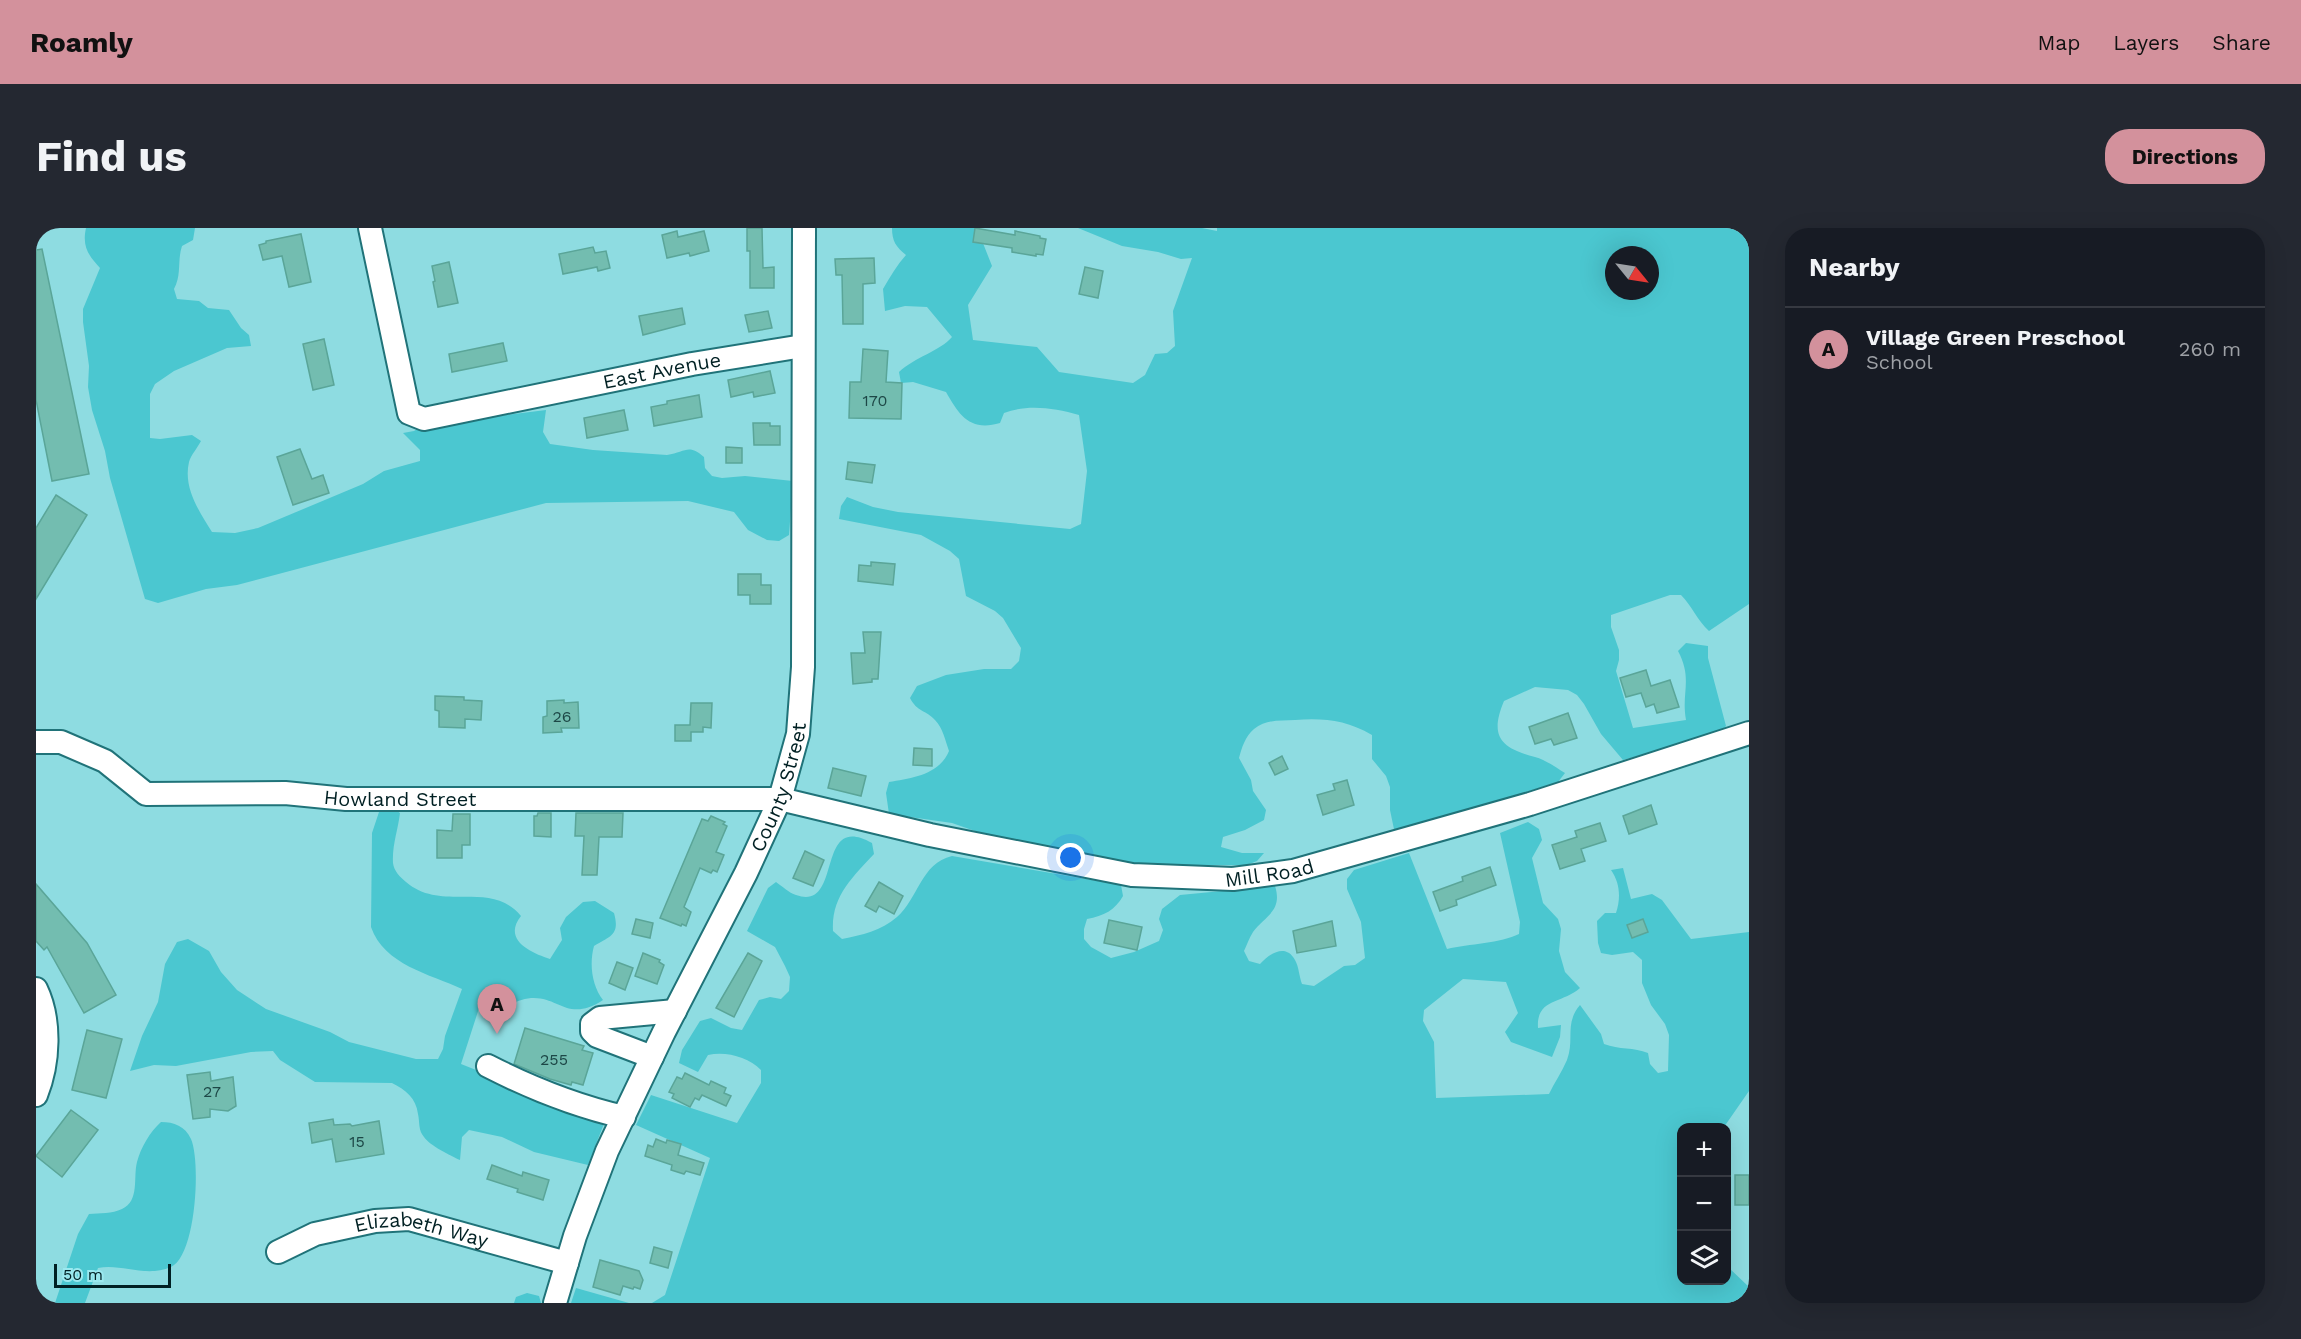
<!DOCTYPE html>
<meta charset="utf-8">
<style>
:root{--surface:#171b24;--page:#242831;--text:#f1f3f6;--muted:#9ea1a6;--line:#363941;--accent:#d3919c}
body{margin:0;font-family:"Work Sans",sans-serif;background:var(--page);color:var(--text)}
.controls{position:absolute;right:18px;bottom:18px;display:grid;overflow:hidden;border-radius:12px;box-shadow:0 6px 24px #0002}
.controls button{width:54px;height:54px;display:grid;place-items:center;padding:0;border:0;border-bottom:2px solid var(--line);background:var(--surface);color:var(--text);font:30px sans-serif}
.compass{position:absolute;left:1569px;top:18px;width:54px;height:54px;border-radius:50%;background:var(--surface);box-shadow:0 6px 24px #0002;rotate:120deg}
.scale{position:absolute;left:18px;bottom:15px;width:117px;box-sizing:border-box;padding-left:6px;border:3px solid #002023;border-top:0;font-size:16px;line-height:21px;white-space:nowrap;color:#002023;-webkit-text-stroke:4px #9be9ef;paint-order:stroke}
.you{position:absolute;left:1035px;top:630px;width:21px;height:21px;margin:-15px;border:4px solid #fff;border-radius:50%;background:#1a73e8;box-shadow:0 0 0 9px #1a73e833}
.badge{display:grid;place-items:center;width:39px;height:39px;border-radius:50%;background:var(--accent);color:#111;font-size:20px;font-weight:700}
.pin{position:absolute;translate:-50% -50px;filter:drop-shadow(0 2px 3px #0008)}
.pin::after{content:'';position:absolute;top:32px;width:21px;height:18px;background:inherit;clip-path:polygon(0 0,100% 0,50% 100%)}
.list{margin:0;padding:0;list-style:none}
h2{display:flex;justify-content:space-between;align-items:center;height:78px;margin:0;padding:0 24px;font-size:26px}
h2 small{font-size:20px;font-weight:400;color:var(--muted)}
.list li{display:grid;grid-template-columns:39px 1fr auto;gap:18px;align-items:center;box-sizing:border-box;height:84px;padding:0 24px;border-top:2px solid var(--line)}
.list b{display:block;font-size:22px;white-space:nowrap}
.list p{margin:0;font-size:20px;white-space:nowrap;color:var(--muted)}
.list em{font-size:20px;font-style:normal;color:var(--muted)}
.icon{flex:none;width:33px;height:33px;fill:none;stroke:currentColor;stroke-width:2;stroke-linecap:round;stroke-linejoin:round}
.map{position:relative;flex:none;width:1713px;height:1075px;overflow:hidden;border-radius:24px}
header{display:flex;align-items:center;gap:36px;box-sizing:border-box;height:84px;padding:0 30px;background:var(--accent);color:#111}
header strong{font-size:28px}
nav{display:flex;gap:33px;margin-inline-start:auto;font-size:21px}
.intro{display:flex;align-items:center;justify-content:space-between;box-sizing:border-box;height:144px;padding:0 36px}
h1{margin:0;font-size:42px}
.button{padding:15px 27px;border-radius:24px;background:var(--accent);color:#111;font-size:21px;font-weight:700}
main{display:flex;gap:36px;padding:0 36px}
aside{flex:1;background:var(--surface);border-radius:24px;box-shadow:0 6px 24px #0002}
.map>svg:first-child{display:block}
.green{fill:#4bc7d0;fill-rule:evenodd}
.building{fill:#73bdb0;stroke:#5aa598;stroke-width:1.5}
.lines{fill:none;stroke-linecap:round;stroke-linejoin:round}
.minor-casing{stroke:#207379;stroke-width:26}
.minor{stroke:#fff;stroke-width:22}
.labels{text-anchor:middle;stroke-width:4.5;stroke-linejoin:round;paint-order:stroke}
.number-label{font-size:16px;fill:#1d4746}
.street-label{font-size:20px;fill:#002023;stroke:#9be9ef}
</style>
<header>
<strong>Roamly</strong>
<nav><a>Map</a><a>Layers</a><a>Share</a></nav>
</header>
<div class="intro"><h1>Find us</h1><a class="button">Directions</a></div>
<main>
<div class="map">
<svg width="1713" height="1075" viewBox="0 0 1713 1075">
<rect width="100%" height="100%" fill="#8edce1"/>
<g class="green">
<path d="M50,0H159L157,12L146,18C141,33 146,46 138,61L141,71L163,73L172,80L193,82L205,100L213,107L215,118L191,120L138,143L119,156L114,166V210L124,211L156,207L165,213C162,219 155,227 153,234C147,260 163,283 176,304L199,305L222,300L327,256L348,243L384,233V222L367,205L378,203L388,197L510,182L507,204L514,216L557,222L631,227C649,224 653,215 668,229L669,240L676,248L686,250L709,248L757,253L753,307L743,313L731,312L712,302L698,284L652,273L510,275L201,357L170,361L122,375L109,371L74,250L69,223L56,182L52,159L53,138L47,94V81L64,40C52,27 46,18 50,0Z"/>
<path d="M856,0H941L956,38L932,77L937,112L1001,119L1023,144L1097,155L1109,147L1119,126L1131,125L1139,118L1137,83L1156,30L1145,31L1122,24L1086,18L1042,0H1166L1181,3V0H1713V376L1673,403C1661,392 1656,378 1645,367H1634L1575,387V399L1583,422V432L1580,443L1597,500L1650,492C1645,465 1657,451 1642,423L1650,415L1672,418V430L1690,498L1683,506L1587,532L1565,506L1548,476L1541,467L1532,462L1499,459L1468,473C1453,509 1465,520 1499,529C1510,532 1519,539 1529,545L1522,554L1359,606L1354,582V559L1350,548L1336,531V507C1310,492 1288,490 1259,492C1244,493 1230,491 1218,501C1209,509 1206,519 1203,530L1215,552L1217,563L1230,582L1228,592L1209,602L1187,609L1185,619L1206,625H1228L1221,633L1211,637H1103L1056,626L962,611L916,595L853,586L850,565L853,554C876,550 903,547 913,523C909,512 907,500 899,492C890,482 881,484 874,470L881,458L910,447L948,441H975L983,433L985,420L967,390L959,383L930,368L923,331L914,323L885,307L803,291L805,278L811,269L837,279L862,284L1034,301L1045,296L1051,243L1043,187C1018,180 992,176 968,185L964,195C934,204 923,187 910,164L877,154L865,155L863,144C879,129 904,123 916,109L891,79L869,78L849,83L847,61C854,49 861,37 870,27C860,19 856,13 856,0ZM1578,27H1614V63H1578Z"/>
<path d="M355,579L364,585C362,602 356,617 357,635C358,643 364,649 370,654C406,685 454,651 485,688C466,712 495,725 514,731L526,712L524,700L530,689L547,674L559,673L578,685C584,707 575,708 558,718C553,736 556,758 567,772C532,795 523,768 495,770C476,772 463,786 445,774L425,836L569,893L552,937L498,924L466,909L433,902L426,909L424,932C415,928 393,917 388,909C382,902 384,895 382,886C380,870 370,862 356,855L279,854L244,832L237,823L215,824L140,838L118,837L94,843L106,808L122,774L129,736L141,714L152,711L173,723L185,744L201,762L230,781L294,804L313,814L380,831H402L407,821L409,808L426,761C394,746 348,737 335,699L336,605L343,584Z"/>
<path d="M1492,594L1503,601L1506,612L1496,630L1507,675L1522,691L1525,701L1523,723L1529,744L1544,760C1526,776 1500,770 1502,800L1525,797L1524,809L1516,829L1475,814L1469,804L1482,785L1470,754L1427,751L1388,782L1387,793L1398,814L1400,870L1513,866C1518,855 1526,844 1531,832C1539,811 1528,796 1544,777L1565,806L1568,816C1583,822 1598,819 1612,825L1614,836L1622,845L1632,843L1633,807L1629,796L1615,777L1606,755V732L1597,724L1576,727L1565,725L1562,715L1561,693L1569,685H1580C1585,670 1584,655 1575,642L1587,640L1595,671L1616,666L1626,672L1655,711L1713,704V863L1688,899L1646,900V1052H1690L1691,1038L1713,1059V1075H616L629,1067L674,930L600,897L615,867L701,895L725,855V842C712,829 690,823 672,827L662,844L643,835L646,822L664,793L675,790L695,800L706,802L723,772L734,769L745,771L753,763L754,749L749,738L739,719L711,703L732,660L740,654C746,658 753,665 760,667C808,684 778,582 836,615L838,626C817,649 795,668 797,703L806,711C826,707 845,703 861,689C882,671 885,635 916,628L1085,657L1087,668C1079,682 1068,688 1051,691L1048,701V711L1055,719L1075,730L1098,724L1123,713L1127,702L1123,691L1126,681L1144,667L1239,658C1247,683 1229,688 1217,704C1213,710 1211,717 1208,723L1213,733L1224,736C1234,725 1250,715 1259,732C1263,739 1263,748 1266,756L1278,758L1308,738L1319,737L1329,730L1325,694L1311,661V651L1318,642L1373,625L1411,721C1433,716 1465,715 1483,706L1484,694L1464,605Z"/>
<path d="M125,894C138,894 149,898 155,911C165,934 160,1028 135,1039C109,1050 85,1035 62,1040L49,1075H19L42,1006L53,986C64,985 76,986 86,981C104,973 97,949 101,934C105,919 114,904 125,894Z"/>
<path d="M540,1060L593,1075H535Z"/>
<path d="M491,1065L503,1068L505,1075H478L480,1069Z"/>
</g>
<g class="building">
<path d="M711,0H726L727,40L738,39V60H714V23H711Z"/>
<path d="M939,0L979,7V3L1004,8V10L1010,11L1007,27L1000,26V28L976,24V20L937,14Z"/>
<path d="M641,3L642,9L668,3L673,23L654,28L653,25L631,30L626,7Z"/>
<path d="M265,6L275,54L253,59L246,28L227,32L223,17L230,15V13Z"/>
<path d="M557,19L559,25L570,23L574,40L562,43L561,39L527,46L523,26Z"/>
<path d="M6,21L53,246L16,253L0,172V22Z"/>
<path d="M838,30L839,55L827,56V96H807L806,47H800L799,31Z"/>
<path d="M413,34L422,75L402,79L397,54L399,53L396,38Z"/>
<path d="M1049,39L1067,43L1062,70L1043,66Z"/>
<path d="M646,80L649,96L607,107L603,88Z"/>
<path d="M732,83L736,100L713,104L709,87Z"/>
<path d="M288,111L298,157L277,162L267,116Z"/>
<path d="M467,115L471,133L416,144L413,126Z"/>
<path d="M827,121L852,123L850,154L866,155L865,191L813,190L814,154H825Z"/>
<path d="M734,143L739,165L718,169L717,164L695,169L692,152Z"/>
<path d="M663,167L666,189L618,198L615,179L631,176V173Z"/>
<path d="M588,182L592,202L551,210L548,190Z"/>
<path d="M717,195H734V198H744V217H718Z"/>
<path d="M690,219L706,220V235H690Z"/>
<path d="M264,221L276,251L287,247L293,265L257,277L241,229Z"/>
<path d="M812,234L839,237L836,255L810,251Z"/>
<path d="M20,267L51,287L0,371V300Z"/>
<path d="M835,334L859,336L857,357L822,353L823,337L835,338Z"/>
<path d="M702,346H725V357H735V376H714V367H702Z"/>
<path d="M827,404H845L842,451H836V454L817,456L815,425H829Z"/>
<path d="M1610,442L1615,458L1634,452L1643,479L1621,485L1618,476L1610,479L1605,465L1590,469L1584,450Z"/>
<path d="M399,468L428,469V472L446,473L445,492L429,491V500L403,499V483L399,482Z"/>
<path d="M528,472V475L542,474L543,500H525L526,504L507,505V489L511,488V473Z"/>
<path d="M655,475H676L675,500L667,499V504H655V513H639V497H654Z"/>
<path d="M1532,485L1541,510L1518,517L1515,511L1499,516L1493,499Z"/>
<path d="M878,520L896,521V538L877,537Z"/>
<path d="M1246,528L1252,541L1239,547L1233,535Z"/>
<path d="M797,540L830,548L825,568L792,560Z"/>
<path d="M1311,552L1318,577L1287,587L1281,567L1299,562L1297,556Z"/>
<path d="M1615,577L1621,596L1593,606L1587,588Z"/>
<path d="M502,585H515V609L498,608V588H501Z"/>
<path d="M540,585H587L586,609H563L561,647H546L548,608H539Z"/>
<path d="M417,586H434V617H426V630H401V602L416,603Z"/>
<path d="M675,588L689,594L687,596L691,598L680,624L688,627L681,644L677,642L675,645L664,640L648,679L655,684L650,698L646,696L645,698L624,690L666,591L672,593Z"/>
<path d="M1564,595L1570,613L1545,621L1549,633L1524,641L1516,617L1541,609L1539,603Z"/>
<path d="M769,623L788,632L777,658L757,650Z"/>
<path d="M1454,639L1460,657L1420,672L1421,677L1404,683L1397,664L1427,653L1426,649Z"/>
<path d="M843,654L867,668L858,686L843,678L840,684L829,678Z"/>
<path d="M0,656L51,715L80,767L48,785L11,719L8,722L0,713Z"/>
<path d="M600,691L617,695L614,710L596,706Z"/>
<path d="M1607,691L1612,704L1596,710L1591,697Z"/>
<path d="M1073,692L1106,699L1101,722L1068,715Z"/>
<path d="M1296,693L1300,718L1261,725L1257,703Z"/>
<path d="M607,725L624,732L623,734L628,737L621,756L599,748Z"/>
<path d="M712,725L726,733L698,789L680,780Z"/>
<path d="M581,734L597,740L589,762L573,755Z"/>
<path d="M489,800L548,818L546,822L557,825L547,857L536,854L535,857L514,851L478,836Z"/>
<path d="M51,802L86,811L70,870L36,862Z"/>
<path d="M174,844L175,853L197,849L200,878L192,883L174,881V889L157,891L151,847Z"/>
<path d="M649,845L673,857L675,853L690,860L688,865L695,868L690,878L666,867L663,872L659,870L654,879L636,870L638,866L633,864L641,849L646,851Z"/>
<path d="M35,882L62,902L26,949L0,928Z"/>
<path d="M297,891L298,897L314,896L316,898L343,893L348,926L300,934L296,911L276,915L273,895Z"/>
<path d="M620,911L630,915L631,912L645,916L642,927L668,935L664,947L650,943L648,946L635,942L636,937L609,928L612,917L617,919Z"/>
<path d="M456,937L486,948L487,944L513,952L507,972L481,964L482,961L451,951Z"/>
<rect x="1699" y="947" width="14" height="30"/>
<path d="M618,1019L636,1024L632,1040L614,1035Z"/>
<path d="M564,1032L603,1043L607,1052L604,1061L598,1059L597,1061L587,1058L584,1067L557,1059Z"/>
</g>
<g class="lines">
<g class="minor-casing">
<g id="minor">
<path id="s1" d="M334,0L373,185L388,191L656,136L767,118"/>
<path id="s2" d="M0,514H25L69,533L110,566L249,565L310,571H744L894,607L1096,647L1197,651L1257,643L1494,576L1713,505"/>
<path d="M0,761C15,792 13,835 0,867"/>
<path d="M616,829L561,808L556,803V796L564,790L639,783"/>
<path d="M452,838C495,860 540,878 588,889"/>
<path id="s3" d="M242,1024L279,1006L339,993L373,991L531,1035"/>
<path id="s4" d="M519,1075L539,1008L571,923L628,804L710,645L744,571L762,506L767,439L768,0"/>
</g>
</g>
<use href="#minor" class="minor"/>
</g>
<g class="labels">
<g class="number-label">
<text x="839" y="178">170</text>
<text x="526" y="494">26</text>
<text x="518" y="837">255</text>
<text x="176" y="869">27</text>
<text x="321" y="919">15</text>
</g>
<g class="street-label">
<text dy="7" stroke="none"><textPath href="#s1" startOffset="448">East Avenue</textPath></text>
<text dy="7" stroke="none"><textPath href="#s4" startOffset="564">County Street</textPath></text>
<text dy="7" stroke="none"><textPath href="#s2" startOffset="380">Howland Street</textPath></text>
<text dy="7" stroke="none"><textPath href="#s2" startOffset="1258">Mill Road</textPath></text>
<text dy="7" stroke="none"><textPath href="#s3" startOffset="150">Elizabeth Way</textPath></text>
</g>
</g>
</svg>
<div class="controls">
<button>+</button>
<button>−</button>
<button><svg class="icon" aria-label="layers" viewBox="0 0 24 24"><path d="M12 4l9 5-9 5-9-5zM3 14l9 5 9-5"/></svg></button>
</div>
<svg class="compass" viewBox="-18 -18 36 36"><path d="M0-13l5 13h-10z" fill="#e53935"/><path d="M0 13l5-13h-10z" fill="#9ea1a6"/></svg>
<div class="scale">50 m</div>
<div class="you"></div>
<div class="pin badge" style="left:461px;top:806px">A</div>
</div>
<aside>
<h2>Nearby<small></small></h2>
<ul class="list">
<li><span class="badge">A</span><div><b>Village Green Preschool</b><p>School</p></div><em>260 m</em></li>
</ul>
</aside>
</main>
